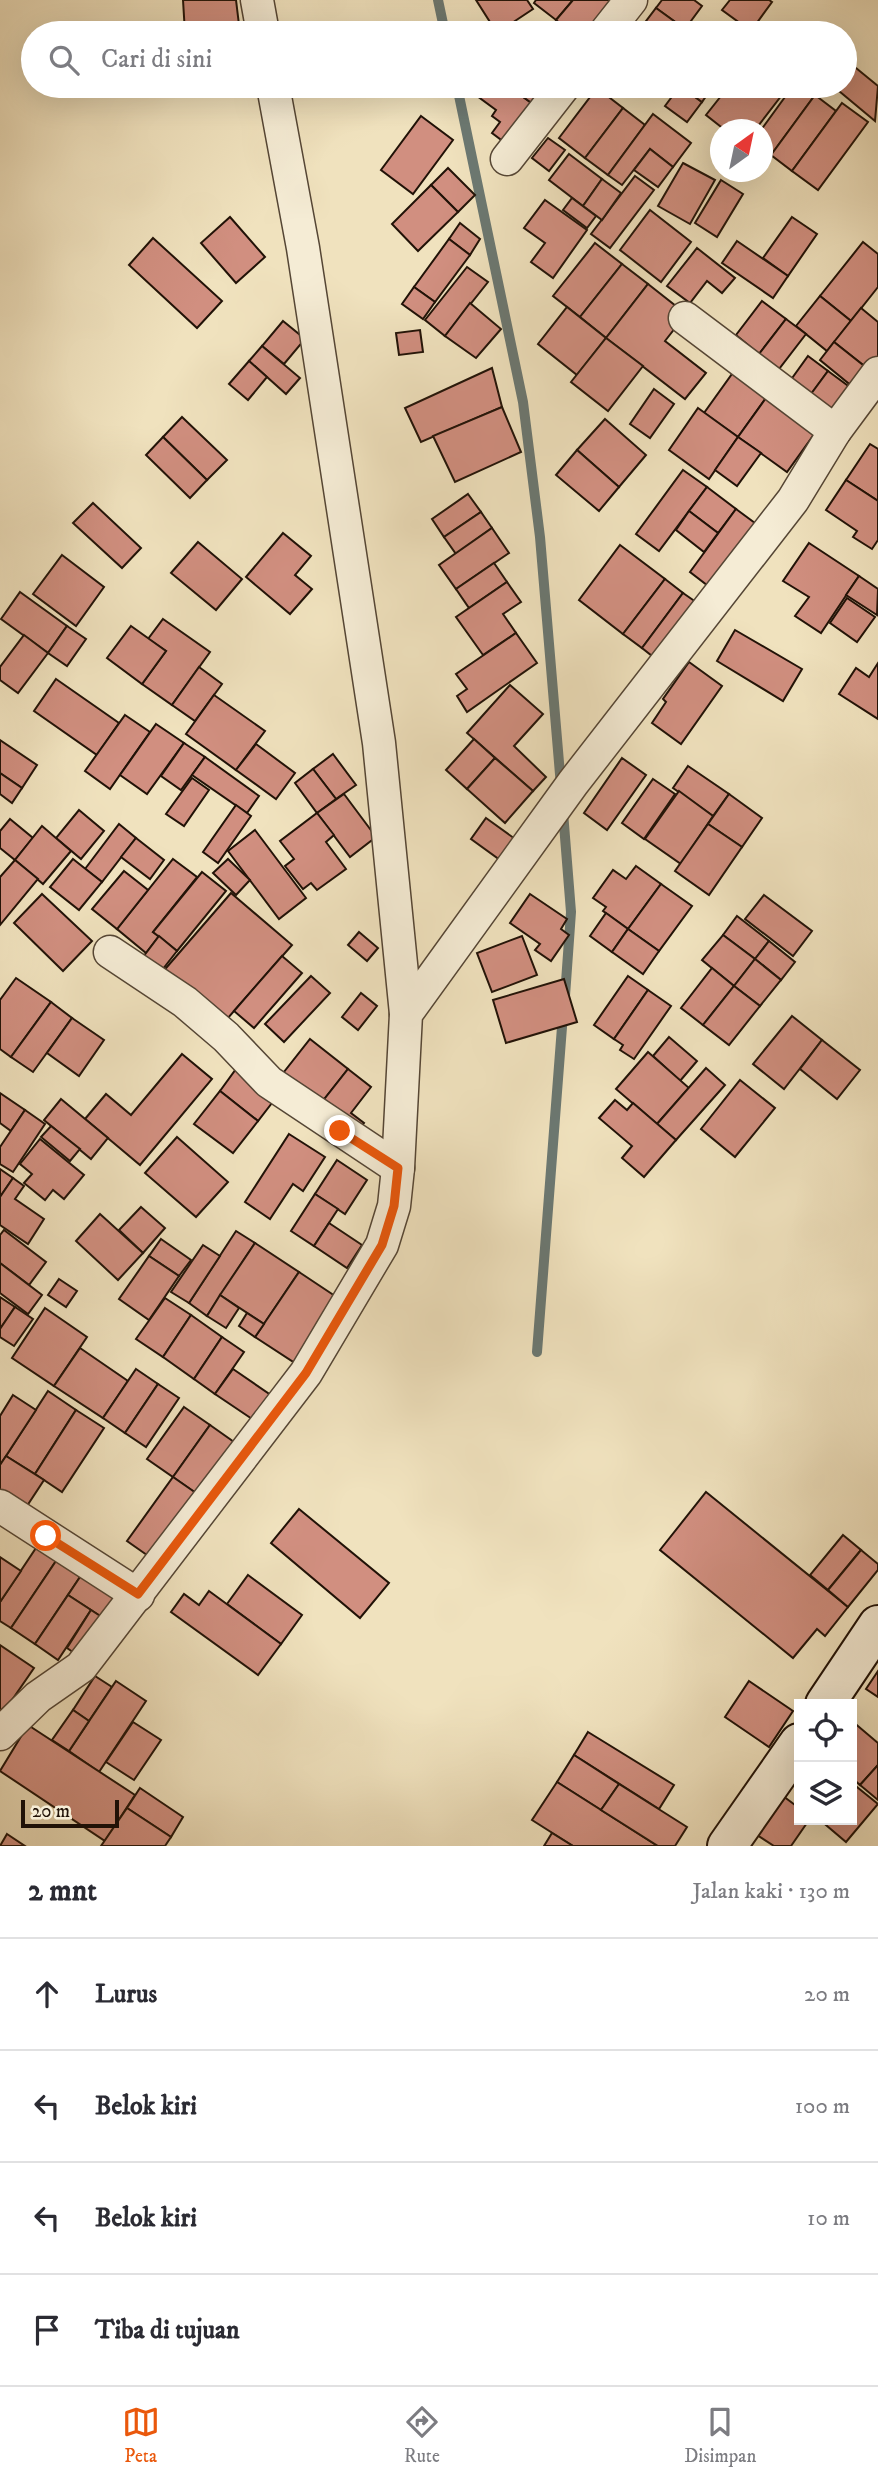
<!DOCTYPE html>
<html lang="id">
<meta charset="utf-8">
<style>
:root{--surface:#fff;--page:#f7f7f7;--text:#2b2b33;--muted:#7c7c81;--line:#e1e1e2;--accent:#ea580c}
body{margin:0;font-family:"IM FELL DW Pica",serif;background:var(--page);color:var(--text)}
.controls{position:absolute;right:21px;bottom:21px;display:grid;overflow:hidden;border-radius:0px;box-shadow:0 7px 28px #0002}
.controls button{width:63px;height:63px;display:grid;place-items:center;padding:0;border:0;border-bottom:2px solid var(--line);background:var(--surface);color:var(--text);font:35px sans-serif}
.compass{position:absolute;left:710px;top:119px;width:63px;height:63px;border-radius:50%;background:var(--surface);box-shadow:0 7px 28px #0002;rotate:33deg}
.scale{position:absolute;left:21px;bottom:18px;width:98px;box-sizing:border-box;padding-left:7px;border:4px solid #211207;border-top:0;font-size:19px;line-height:24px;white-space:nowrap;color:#211207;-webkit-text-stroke:5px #f5ecd5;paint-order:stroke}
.stop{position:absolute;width:21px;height:21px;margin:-16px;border:5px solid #ea580c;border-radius:50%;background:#fff}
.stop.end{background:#ea580c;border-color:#fff;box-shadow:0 2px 7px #0008}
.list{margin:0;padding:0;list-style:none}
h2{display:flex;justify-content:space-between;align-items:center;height:91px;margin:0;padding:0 28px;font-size:30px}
h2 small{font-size:23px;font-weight:400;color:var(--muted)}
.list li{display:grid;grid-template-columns:46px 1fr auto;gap:21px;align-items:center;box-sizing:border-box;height:112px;padding:0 28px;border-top:2px solid var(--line)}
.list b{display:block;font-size:26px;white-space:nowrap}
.list em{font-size:23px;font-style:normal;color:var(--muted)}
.icon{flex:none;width:38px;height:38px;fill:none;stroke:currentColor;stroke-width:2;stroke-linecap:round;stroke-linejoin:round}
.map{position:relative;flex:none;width:878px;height:1846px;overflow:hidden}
.search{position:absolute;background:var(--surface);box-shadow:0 7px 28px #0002;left:21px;right:21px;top:21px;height:77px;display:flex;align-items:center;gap:18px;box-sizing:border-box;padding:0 24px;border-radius:38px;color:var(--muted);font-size:26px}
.sheet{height:539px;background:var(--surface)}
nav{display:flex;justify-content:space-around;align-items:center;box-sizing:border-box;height:98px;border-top:2px solid var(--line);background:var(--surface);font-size:19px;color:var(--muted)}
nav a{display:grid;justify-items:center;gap:4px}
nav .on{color:var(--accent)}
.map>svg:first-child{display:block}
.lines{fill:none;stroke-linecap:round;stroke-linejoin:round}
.stream{stroke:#6b7872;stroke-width:10}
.building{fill:#d18f80;stroke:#211207;stroke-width:2}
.street-casing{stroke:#554635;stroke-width:35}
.secondary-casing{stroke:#211207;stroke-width:42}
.street{stroke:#f5ecd5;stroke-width:32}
.secondary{stroke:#f5ecd5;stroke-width:38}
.route{stroke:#ea580c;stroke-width:9}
</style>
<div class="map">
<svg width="878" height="1846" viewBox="0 0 878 1846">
<rect width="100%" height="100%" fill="#f0e2be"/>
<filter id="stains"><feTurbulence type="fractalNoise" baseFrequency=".00286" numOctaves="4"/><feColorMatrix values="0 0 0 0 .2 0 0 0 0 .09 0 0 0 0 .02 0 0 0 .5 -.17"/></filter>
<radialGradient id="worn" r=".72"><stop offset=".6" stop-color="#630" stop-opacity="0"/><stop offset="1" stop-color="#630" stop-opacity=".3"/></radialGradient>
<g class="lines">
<g class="stream">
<path d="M438,0L445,33"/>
<path d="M457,86L523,402L540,537L561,786"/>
<path d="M563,812L571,912L565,996"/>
<path d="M537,1352L563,1014"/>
</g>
</g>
<g class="building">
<path d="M183,0H236L240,33H185Z"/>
<path d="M476,0H527L533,9L497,33Z"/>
<path d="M536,0H573L556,20L534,3Z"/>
<path d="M573,0H610L615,4L592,33H572L556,20Z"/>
<path d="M662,0H694L702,6L685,29L656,8Z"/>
<path d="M730,0H769L772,2L751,31L722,10Z"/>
<path d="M656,8L685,29L681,33H637Z"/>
<path d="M845,59L878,86L875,121L833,86H845Z"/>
<path d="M192,86H247V88L193,94Z"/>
<path d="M479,86H508L537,107L508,145L492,133L500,122L492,116L496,110L473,93Z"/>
<path d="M518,86H552L537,107L515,91Z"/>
<path d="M680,86L702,102L687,122L665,106Z"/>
<path d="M680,86H713L702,102Z"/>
<path d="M729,86H778L785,91L755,130H725L706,115Z"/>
<path d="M793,86H803L815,95L771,155L762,149L761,130Z"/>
<path d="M597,88L623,108L585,158L559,138Z"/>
<path d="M815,95L836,111L792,171L771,155Z"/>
<path d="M842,103L868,122L818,190L792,171Z"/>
<path d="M623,108L645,125L608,175L585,158Z"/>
<path d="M653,114L691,143L673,167L650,149L622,185L608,175Z"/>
<path d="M421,116L453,140L413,194L381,170Z"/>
<path d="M548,138L565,150L549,171L532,158Z"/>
<path d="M650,149L673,167L658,187L634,170Z"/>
<path d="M569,154L602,179L583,206L549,180Z"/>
<path d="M683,163L715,180L690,224L658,206Z"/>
<path d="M448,168L475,195L458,212L431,185Z"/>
<path d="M635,176L654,190L610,248L591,234Z"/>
<path d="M602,179L621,193L602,220L583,206Z"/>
<path d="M721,180L743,194L717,237L695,223Z"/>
<path d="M431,185L458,212L418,251L392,224Z"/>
<path d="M572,198L596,216L587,228L563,210Z"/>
<path d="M545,200L587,230L553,278L531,262L545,243L524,228Z"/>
<path d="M650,210L691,242L661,282L620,250Z"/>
<path d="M230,217L265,257L236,283L201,243Z"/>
<path d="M792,217L817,234L788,276L763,258Z"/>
<path d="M460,223L480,239L470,255L449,239Z"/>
<path d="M153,238L222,301L197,328L129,265Z"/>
<path d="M449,239L470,255L435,302L414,287Z"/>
<path d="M737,241L788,276L773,298L722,263Z"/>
<path d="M863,242L878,254V287L851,321L820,296Z"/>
<path d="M595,243L622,264L580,317L553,296Z"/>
<path d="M697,248L735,278L722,293L707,281L690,303L667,286Z"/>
<path d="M622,264L648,284L606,338L580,317Z"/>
<path d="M467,267L488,282L445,336L425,320Z"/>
<path d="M648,284L686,314L665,341L706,373L685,399L606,338Z"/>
<path d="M414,287L435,302L423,319L402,304Z"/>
<path d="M820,296L851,321L827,351L796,326Z"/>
<path d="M762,301L786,319L759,354L736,335Z"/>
<path d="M470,303L501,329L476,358L445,336Z"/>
<path d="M567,307L606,338L577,375L538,344Z"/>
<path d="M861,308L878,322V356L868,369L834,342Z"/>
<path d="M786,319L806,334L779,369L759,354Z"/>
<path d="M283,321L305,339L284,364L262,346Z"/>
<path d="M420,330L423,352L399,355L396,333Z"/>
<path d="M606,338L643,366L608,411L571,382Z"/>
<path d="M834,342L868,369L853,387L820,360Z"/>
<path d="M262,346L300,378L286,394L249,361Z"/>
<path d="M808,356L828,371L810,396L790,381Z"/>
<path d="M249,361L267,377L248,400L229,384Z"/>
<path d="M737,367L771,391L738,437L704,413Z"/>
<path d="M492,368L502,407L421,442L405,408Z"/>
<path d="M828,371L851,388L828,419L805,402Z"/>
<path d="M654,389L674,404L650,438L630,424Z"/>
<path d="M771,391L820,426L787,472L738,437Z"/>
<path d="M502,407L521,452L455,482L433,436Z"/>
<path d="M698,408L738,437L709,479L669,450Z"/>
<path d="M182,417L227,460L207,480L163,437Z"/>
<path d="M605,419L646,455L619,487L577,450Z"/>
<path d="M163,437L207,480L190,498L146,455Z"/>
<path d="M738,437L761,453L737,486L715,470Z"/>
<path d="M870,444L878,449V501L846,480Z"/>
<path d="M577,450L619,487L599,511L556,475Z"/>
<path d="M683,470L707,487L659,551L636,534Z"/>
<path d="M846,480L878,501V540L872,549L853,537L857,531L826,510Z"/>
<path d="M707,487L736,509L718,533L689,511Z"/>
<path d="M468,494L481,512L444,537L432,519Z"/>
<path d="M93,503L141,548L122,568L73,523Z"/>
<path d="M736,509L763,529L716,592L690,572Z"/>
<path d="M689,511L718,533L704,552L676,530Z"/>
<path d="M481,512L492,528L456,554L444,537Z"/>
<path d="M492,528L509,553L456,589L439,565Z"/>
<path d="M283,533L311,556L295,575L312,589L290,614L246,577Z"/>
<path d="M198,542L242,579L216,610L171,573Z"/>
<path d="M809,543L859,576L821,633L795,616L809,597L783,581Z"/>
<path d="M620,545L665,579L623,634L579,600Z"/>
<path d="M62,555L104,587L76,626L33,594Z"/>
<path d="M494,563L507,582L469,608L456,589Z"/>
<path d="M859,576L878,589L877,615L846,595Z"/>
<path d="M665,579L683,593L642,648L623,634Z"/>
<path d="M507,582L521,602L503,614L516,633L483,655L456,617Z"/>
<path d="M20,592L67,626L48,653L1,619Z"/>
<path d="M683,593L703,607L661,663L642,648Z"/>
<path d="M847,598L875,617L857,642L830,623Z"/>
<path d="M163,619L210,652L172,705L142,684L166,651L148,639Z"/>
<path d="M67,626L86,639L67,666L48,653Z"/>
<path d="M131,626L166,651L142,684L107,658Z"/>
<path d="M735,630L802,669L783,701L717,661Z"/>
<path d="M516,633L537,663L467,712L457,696L467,689L456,674Z"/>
<path d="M24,635L48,653L18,693L0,680V667Z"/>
<path d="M689,662L722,686L681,744L652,723L666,702L663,699Z"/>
<path d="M878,663V719L839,694L856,668L869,677Z"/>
<path d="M199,667L222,684L195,721L172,705Z"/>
<path d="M56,679L119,723L97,755L34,711Z"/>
<path d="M510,685L543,714L514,746L546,777L533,791L467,733Z"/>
<path d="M214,695L265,731L236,770L186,734Z"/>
<path d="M125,715L150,732L110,789L85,771Z"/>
<path d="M156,724L184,743L147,794L120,775Z"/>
<path d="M474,739L495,758L467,789L446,770Z"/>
<path d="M0,740L37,765L22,788L0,773Z"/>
<path d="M184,743L205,757L181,790L161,776Z"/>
<path d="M256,744L295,773L276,799L236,770Z"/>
<path d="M333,754L356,785L336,799L313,769Z"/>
<path d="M205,757L259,796L247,813L192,775Z"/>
<path d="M495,758L533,791L505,823L467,789Z"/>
<path d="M622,758L646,775L607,830L584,813Z"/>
<path d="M688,766L729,794L713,816L673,788Z"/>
<path d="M313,769L336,799L317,813L295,783Z"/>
<path d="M0,773L22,788L12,803L0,794Z"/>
<path d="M192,778L209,790L184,826L166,814Z"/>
<path d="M653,779L675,794L644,839L622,823Z"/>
<path d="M679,791L713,816L681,864L645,839Z"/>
<path d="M344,794L376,837L350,857L317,813Z"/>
<path d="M729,794L762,818L742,847L708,824Z"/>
<path d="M236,805L251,816L218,863L203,852Z"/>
<path d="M79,810L104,831L81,859L56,838Z"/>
<path d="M317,813L334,835L326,842L346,869L317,890L311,883L303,889L285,866L294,859L280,841Z"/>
<path d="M486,818L522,844L507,865L471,839Z"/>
<path d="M10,819L33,838L15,860L0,848V831Z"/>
<path d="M119,824L136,838L102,882L85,869Z"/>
<path d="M708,824L742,847L709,895L675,871Z"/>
<path d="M42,826L71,851L43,884L15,860Z"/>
<path d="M255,830L306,898L279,919L228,851Z"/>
<path d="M136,838L164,860L150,879L121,857Z"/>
<path d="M73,859L102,882L79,910L50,887Z"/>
<path d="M173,859L197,877L153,932L159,936L146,953L117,929Z"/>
<path d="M228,859L250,880L236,895L213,873Z"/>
<path d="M15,860L38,879L0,925V877Z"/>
<path d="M636,866L661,884L628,929L603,911L606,907L593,898L613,870L626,879Z"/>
<path d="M124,871L148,890L117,929L92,909Z"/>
<path d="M202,872L226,891L177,951L153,932Z"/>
<path d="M661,884L692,906L659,951L628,929Z"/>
<path d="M231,893L292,945L220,1027L160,975Z"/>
<path d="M42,894L92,941L63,971L14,923Z"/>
<path d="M530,894L567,919L561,929L569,935L551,961L535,950L540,944L510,923Z"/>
<path d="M764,895L812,931L793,956L745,919Z"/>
<path d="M606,913L628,929L612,952L590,936Z"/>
<path d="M737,916L769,941L755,959L723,935Z"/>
<path d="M628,929L659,951L643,974L612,952Z"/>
<path d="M359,932L378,948L367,961L348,945Z"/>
<path d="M723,935L755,959L734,986L702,960Z"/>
<path d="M159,936L177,951L155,979L137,965Z"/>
<path d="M522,936L537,975L492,992L477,953Z"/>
<path d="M769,941L795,962L781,980L755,959Z"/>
<path d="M282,956L302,973L254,1028L234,1011Z"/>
<path d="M755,959L781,980L760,1006L734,986Z"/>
<path d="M712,968L734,986L703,1025L681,1008Z"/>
<path d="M311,976L330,993L284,1042L265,1024Z"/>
<path d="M628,976L648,990L614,1039L594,1025Z"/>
<path d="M16,978L51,1002L11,1057L0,1049V1000Z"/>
<path d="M564,979L577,1022L506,1043L493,1000Z"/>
<path d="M734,986L760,1006L729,1045L703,1025Z"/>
<path d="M648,990L671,1006L634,1059L620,1050L623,1045L614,1039Z"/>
<path d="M361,993L377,1006L358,1030L342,1017Z"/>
<path d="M51,1002L72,1018L33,1072L11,1057Z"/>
<path d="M792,1016L822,1040L784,1089L753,1064Z"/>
<path d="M72,1018L104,1040L79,1076L47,1053Z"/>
<path d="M669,1037L697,1061L680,1081L653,1056Z"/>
<path d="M310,1039L348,1069L318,1107L280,1077Z"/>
<path d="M822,1040L860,1070L837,1099L800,1069Z"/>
<path d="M648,1052L689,1088L657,1124L616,1089Z"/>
<path d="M182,1054L212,1079L140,1165L85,1119L106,1094L131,1115Z"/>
<path d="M706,1068L725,1085L676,1140L657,1124Z"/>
<path d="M236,1069L275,1099L258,1121L220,1091Z"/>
<path d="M348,1069L371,1087L351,1113L364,1123L355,1135L318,1107Z"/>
<path d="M740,1080L775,1108L735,1157L701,1129Z"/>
<path d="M220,1091L258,1121L233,1153L194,1124Z"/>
<path d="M0,1093L25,1110L11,1131L0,1123Z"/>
<path d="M61,1099L108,1138L91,1159L44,1120Z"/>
<path d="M615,1100L627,1110L633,1103L676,1140L644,1177L622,1158L632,1146L599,1118Z"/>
<path d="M25,1110L45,1124L13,1172L0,1164V1147Z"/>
<path d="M51,1126L80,1149L70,1161L41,1137Z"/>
<path d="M289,1134L325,1157L303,1191L293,1184L270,1219L245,1202Z"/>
<path d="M177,1137L228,1182L196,1217L145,1173Z"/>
<path d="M40,1139L84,1175L64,1199L53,1190L45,1200L24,1183L32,1174L20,1164Z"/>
<path d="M337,1160L367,1180L345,1214L315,1194Z"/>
<path d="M0,1169L13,1178L0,1197Z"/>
<path d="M13,1178L24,1186L15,1199L44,1219L28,1244L0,1225V1197Z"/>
<path d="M315,1194L338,1209L314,1246L291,1231Z"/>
<path d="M141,1207L165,1228L143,1253L119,1230Z"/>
<path d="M100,1214L143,1253L118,1280L76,1241Z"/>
<path d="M329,1223L362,1245L347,1268L314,1246Z"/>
<path d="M4,1230L46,1262L29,1285L0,1263V1235Z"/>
<path d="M236,1231L255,1243L207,1316L189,1303Z"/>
<path d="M161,1239L191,1260L179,1276L149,1256Z"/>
<path d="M255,1243L299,1272L264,1324L220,1295Z"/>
<path d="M203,1245L220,1256L189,1303L171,1292Z"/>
<path d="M149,1256L179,1276L149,1320L119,1299Z"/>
<path d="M0,1263L42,1295L28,1314L0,1293Z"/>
<path d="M299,1272L338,1298L295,1363L255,1337Z"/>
<path d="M59,1279L77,1291L66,1307L48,1295Z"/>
<path d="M220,1295L239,1308L226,1328L207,1316Z"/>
<path d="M0,1297L15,1307L0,1329Z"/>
<path d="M165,1298L191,1315L163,1357L136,1339Z"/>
<path d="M15,1307L33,1319L14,1346L0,1337V1329Z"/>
<path d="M45,1308L87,1337L54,1386L12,1358Z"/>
<path d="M247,1313L264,1324L255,1337L239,1326Z"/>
<path d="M191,1315L222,1337L194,1379L163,1357Z"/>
<path d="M222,1337L244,1352L215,1394L194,1379Z"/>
<path d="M80,1348L128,1381L103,1418L54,1386Z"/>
<path d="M136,1369L158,1384L125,1433L103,1418Z"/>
<path d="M233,1369L281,1402L264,1427L215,1394Z"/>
<path d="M158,1384L179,1398L146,1447L125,1433Z"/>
<path d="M48,1391L76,1410L35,1474L6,1456Z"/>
<path d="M13,1395L36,1410L0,1465V1416Z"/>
<path d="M184,1407L210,1425L173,1477L147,1459Z"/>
<path d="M76,1410L104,1428L62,1492L35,1474Z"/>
<path d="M210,1425L234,1442L197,1494L173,1477Z"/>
<path d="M6,1456L44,1480L21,1515L0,1501V1465Z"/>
<path d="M173,1477L206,1500L154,1560L127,1541Z"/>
<path d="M706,1492L848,1607L825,1636L817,1629L793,1658L660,1550Z"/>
<path d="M299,1509L389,1583L360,1618L271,1543Z"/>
<path d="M843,1535L861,1550L828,1590L810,1575Z"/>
<path d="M40,1542L60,1555L11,1628L0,1621V1602Z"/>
<path d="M861,1550L878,1564V1570L848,1607L828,1590Z"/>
<path d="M60,1555L84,1571L35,1644L11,1628Z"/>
<path d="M0,1557L21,1571L0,1602Z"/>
<path d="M84,1571L127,1599L111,1623L68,1595Z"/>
<path d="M248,1575L302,1615L281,1644L227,1604Z"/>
<path d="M209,1591L281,1644L258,1675L171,1612L184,1594L199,1605Z"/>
<path d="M68,1595L91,1610L58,1660L35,1644Z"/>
<path d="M91,1610L111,1623L86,1661L67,1648Z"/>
<path d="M0,1645L34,1668L3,1713L0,1711Z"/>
<path d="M878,1671V1697L866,1689Z"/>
<path d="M95,1676L112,1687L89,1721L73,1710Z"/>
<path d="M116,1681L146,1701L99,1772L69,1751Z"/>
<path d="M749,1681L793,1711L769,1747L725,1717Z"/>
<path d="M73,1710L89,1721L69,1751L52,1740Z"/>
<path d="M852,1721L878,1743V1765L860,1785L852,1778Z"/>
<path d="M133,1722L161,1740L134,1780L106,1762Z"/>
<path d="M28,1725L135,1795L105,1841L0,1771Z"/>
<path d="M588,1732L674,1785L659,1809L574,1755Z"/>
<path d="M574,1755L619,1784L601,1810L557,1782Z"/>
<path d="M878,1765V1800L860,1785Z"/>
<path d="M557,1782L656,1845L655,1846H573L532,1820Z"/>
<path d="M852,1783L878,1804L846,1842L820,1820H852Z"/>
<path d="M619,1784L687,1827L675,1846H658L601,1810Z"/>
<path d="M140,1788L183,1817L171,1837L127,1808Z"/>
<path d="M783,1796L799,1808V1820H809L791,1846H774L757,1835Z"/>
<path d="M127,1808L171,1837L165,1846H101Z"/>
<path d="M552,1833L573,1846H544Z"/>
<path d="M7,1834L25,1846H0Z"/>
</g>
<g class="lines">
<g class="street-casing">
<g id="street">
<path d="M257,0L263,33"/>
<path d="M605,33L631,0"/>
<path d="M273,86L303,248L379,743L406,1014"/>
<path d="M507,159L564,86"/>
<path d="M685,318L835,431"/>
<path d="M110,952L185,1002L226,1037L269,1082L398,1168"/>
<path d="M0,1506L138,1595"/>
<path d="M0,1734L38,1697L81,1667L306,1373L382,1245L394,1206L398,1168L406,1014L573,783L793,500L835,431L878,373"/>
</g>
</g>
<g class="secondary-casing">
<g id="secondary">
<path d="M825,1704L878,1625"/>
<path d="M727,1846L799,1743"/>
</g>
</g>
<use href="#street" class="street"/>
<use href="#secondary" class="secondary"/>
</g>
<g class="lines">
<path class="route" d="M46,1536L138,1594L306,1373L382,1245L394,1206L398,1168L340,1131"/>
</g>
<rect width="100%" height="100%" filter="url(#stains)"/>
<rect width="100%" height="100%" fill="url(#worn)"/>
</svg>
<div class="controls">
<button><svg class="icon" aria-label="locate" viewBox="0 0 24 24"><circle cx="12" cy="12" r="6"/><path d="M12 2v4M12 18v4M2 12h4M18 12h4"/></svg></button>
<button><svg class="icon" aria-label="layers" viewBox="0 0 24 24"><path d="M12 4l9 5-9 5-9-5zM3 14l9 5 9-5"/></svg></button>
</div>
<svg class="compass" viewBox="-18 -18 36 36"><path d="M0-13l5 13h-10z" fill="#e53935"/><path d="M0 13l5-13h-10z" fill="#7c7c81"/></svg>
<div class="scale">20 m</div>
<div class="stop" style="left:46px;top:1536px"></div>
<div class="stop end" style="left:340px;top:1131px"></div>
<div class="search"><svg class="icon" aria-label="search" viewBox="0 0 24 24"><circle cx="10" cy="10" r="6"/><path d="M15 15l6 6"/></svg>Cari di sini</div>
</div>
<section class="sheet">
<h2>2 mnt<small>Jalan kaki · 130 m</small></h2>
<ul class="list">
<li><svg class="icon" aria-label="ahead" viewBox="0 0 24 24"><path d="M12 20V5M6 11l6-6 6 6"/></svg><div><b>Lurus</b></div><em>20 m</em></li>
<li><svg class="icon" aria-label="left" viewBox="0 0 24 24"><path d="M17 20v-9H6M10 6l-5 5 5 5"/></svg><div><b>Belok kiri</b></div><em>100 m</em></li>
<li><svg class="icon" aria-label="left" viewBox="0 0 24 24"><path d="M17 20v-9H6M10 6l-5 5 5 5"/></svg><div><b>Belok kiri</b></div><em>10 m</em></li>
<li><svg class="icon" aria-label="arrive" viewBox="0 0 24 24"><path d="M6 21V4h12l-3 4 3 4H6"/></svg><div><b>Tiba di tujuan</b></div></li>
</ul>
</section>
<nav>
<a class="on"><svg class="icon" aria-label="map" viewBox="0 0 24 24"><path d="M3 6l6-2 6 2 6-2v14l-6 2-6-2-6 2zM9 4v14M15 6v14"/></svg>Peta</a>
<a><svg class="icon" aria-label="directions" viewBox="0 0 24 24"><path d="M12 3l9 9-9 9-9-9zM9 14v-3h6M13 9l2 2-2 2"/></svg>Rute</a>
<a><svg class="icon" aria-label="saved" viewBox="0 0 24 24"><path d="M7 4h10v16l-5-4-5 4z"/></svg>Disimpan</a>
</nav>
